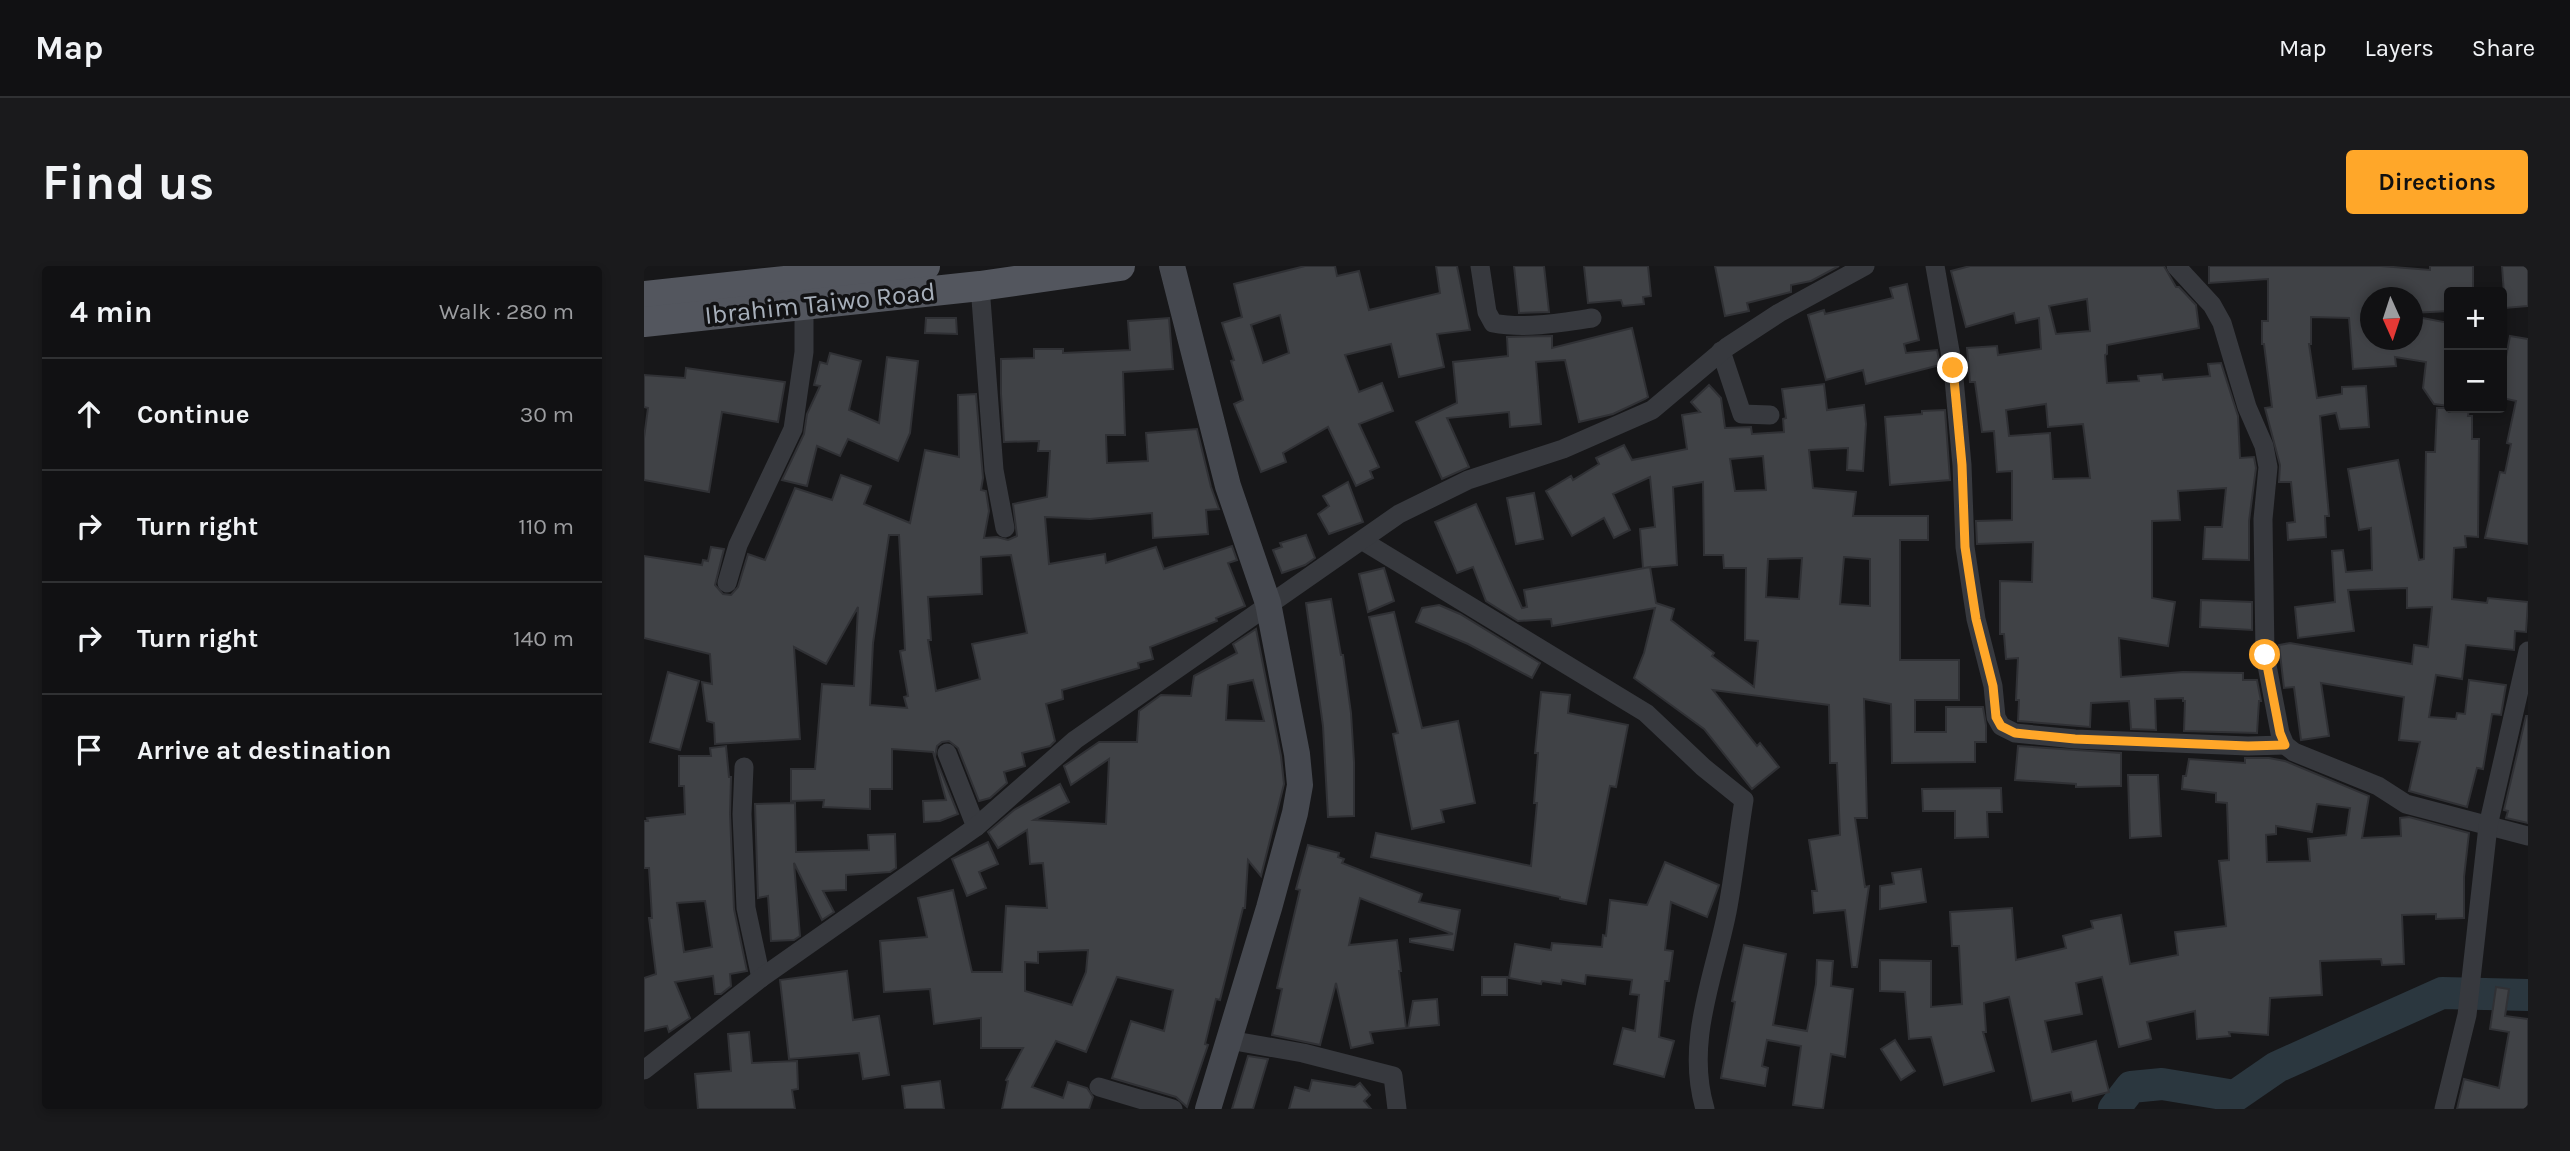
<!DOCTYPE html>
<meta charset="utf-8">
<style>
:root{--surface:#111113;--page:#1a1a1c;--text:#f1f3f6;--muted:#9c9da0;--line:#303133;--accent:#ffa729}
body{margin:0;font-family:Karla,sans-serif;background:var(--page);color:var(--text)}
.controls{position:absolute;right:21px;top:21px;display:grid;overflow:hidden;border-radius:7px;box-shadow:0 4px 10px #0003}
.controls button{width:63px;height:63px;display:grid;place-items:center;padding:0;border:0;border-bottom:2px solid var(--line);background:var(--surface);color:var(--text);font:35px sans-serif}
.compass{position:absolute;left:1716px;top:21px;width:63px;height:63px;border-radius:50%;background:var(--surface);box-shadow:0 4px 10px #0003;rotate:177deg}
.stop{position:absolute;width:21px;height:21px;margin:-16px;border:5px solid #ffa729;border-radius:50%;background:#fff}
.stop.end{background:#ffa729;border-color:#fff;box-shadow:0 2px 7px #0008}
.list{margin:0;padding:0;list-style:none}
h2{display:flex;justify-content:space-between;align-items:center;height:91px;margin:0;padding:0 28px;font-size:30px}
h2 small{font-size:23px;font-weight:400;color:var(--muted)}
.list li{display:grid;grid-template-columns:46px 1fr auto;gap:21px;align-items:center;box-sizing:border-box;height:112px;padding:0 28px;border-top:2px solid var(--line)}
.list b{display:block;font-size:26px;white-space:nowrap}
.list em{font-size:23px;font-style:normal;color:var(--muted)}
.icon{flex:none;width:38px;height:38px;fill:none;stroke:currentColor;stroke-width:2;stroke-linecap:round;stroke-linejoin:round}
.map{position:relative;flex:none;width:1884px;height:843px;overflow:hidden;border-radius:7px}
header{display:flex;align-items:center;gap:42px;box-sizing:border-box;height:98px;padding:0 35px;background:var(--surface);border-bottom:2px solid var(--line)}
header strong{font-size:33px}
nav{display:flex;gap:38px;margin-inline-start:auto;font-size:24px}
.intro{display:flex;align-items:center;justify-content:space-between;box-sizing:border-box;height:168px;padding:0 42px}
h1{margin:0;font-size:49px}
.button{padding:18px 32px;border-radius:7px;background:var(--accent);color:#111;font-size:24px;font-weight:700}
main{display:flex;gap:42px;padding:0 42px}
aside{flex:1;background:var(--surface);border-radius:7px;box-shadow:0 4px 10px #0003}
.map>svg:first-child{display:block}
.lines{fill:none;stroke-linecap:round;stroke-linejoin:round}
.river{stroke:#2b373f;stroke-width:32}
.building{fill:#404246;stroke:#303135;stroke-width:2;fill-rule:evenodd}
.street{stroke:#37393e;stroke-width:19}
.secondary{stroke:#45484f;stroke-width:26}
.primary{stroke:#53565e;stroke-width:30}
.route{stroke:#ffa729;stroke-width:9}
.labels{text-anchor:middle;stroke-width:7;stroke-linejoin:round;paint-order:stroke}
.street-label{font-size:26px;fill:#a7afba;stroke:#121214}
</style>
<header>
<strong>Map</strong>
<nav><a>Map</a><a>Layers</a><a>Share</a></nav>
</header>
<div class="intro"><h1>Find us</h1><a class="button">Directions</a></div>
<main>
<aside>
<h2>4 min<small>Walk · 280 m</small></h2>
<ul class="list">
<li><svg class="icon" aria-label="ahead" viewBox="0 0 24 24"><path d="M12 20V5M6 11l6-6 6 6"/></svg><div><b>Continue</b></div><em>30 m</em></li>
<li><svg class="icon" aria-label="right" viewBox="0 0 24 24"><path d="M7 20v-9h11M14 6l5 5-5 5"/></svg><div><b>Turn right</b></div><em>110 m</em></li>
<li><svg class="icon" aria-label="right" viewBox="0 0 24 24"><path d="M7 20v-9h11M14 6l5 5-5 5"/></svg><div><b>Turn right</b></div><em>140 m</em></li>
<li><svg class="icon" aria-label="arrive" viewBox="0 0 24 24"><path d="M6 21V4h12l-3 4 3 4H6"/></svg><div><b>Arrive at destination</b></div></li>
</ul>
</aside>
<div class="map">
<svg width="1884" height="843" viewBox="0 0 1884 843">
<rect width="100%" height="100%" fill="#171719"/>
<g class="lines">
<path class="river" d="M1470,843L1487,821L1518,818L1591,830L1633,801L1798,727L1884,729"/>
</g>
<g class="building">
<path d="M661,0H691L693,10L715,5L725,44L796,27L792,0H813L826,64L793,68L800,101L755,111L747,78L701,89L715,126L738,117L749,145L715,158L735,201L726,205L729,212L712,220L684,161L639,187L642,196L617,206L590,138L599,134L587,95L590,94L578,57L598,51L590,18ZM636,49L645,87L619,97L607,59Z"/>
<path d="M870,0H900L905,46L875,47Z"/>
<path d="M940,0H1004L1007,30L999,31L1000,38L979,40L977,34L944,37Z"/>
<path d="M1071,0H1195L1167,15L1147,19V26L1103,37L1105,45L1081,50Z"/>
<path d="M1326,0H1520L1532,21H1535L1552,39L1555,62L1463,79V88L1461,89L1463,117L1495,115L1494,110L1518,108L1519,114L1566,110L1564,98L1577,97L1594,150L1596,192L1610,191L1612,202L1605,255V294L1559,293L1561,261H1578L1582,222L1534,225L1536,254L1508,255V332L1531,336L1524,380L1475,372L1477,411L1539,406L1599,407V414H1613L1617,435H1615L1613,467L1540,465L1541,435H1539V432L1511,433L1512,464L1487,463L1485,435L1447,437L1446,461L1374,455L1375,434H1372L1374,392L1362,393L1360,368H1356V315L1388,316L1389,276L1333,278L1332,255L1368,254V205L1353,206L1350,165L1338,166L1331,116H1326L1323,82L1353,80L1354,89L1397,83L1395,52L1372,57L1370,47L1322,61L1307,5ZM1443,33L1446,65L1412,68L1405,40ZM1402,138L1404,161L1439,158L1446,212L1409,213L1406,167L1365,170L1362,144Z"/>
<path d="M1565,0H1737L1786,4V0H1829V26H1805V45L1768,47V32H1726V74H1768V50L1805,57V140L1790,138L1779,122L1782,96L1751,91L1752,100L1709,103L1705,52L1667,51V78H1665L1673,132L1698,128V121L1722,120L1725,161L1696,163L1692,147L1676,150L1685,250H1681L1682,271L1644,274L1643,257L1651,256L1647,216H1635L1636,199L1621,142L1628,141L1620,78H1618V55H1624V13L1565,17Z"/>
<path d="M1858,0H1884V40L1861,42Z"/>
<path d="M1263,18L1275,74L1260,78L1262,87L1293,84L1296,99L1222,118L1219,104L1182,114L1164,49L1180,44L1181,48L1249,32L1246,22Z"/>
<path d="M282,52H312L313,68L281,67Z"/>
<path d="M525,52L529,103L479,106L481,169H462L463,197L504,195L502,167L553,163L567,221L575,243L562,244L564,268L509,272L508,247L446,253L401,251L405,298L461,288L462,297L512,281L520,303L588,280L593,294L584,297L601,340L572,352L573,355L506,381L509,393L494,397L495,402L418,424L419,433L402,438L411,475L406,480L378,487L381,500L360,506L363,517L346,532L335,535L314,482L305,475L298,476L293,480L291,491L314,548L296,555L280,556L279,535L302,534L289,486L248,483V523H226V543L179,541L180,534L147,535V503H171L178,418L210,420L214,341L182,398L150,381L156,473L71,478L70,457L63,455L58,416L68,418L66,388L0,372V290L58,299L59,294L64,295L67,281L80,283L71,319L79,328L87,329L94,321L104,288L121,294L151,222L188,234L197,209L227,220L220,238L266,257L281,184L315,191L314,129L332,128L339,212L337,224L342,225L345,245L340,272L353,271L364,274L373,270L369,238L403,231L406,185H394L395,175L360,176L357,128V93L390,92V83H419V87L486,84L484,55ZM245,269H255L261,384L256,385L264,430L260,431L263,442L226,439L229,377ZM367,289L383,367L328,378L336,413L292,425L284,374H287L284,331L338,328L337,291Z"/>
<path d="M988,62L1004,131L1001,133L969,148L935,156L921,94L892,96L897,158L866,161L865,146L803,152L825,201L798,213L772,156L813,137L809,96L864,90L863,71L908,70V82Z"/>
<path d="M1866,70L1884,73V278L1841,272L1856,206L1861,207L1867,178L1863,177L1872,135L1858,132V111Z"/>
<path d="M186,87L217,95L205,144L235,157L243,91L274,95L266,167L254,195L204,173L196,190L173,180L163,220L138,214L160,168L163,148L176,120L170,119L176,96L183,98Z"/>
<path d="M42,102L141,116L134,156L78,146L65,226L0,214V172L4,142L0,141V109L41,112Z"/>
<path d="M1180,118L1183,144L1220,139L1222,158L1219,205L1203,204L1204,182L1165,184L1169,222L1212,226L1209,250H1284V274H1256V394H1315V434H1271V466H1302V441H1339L1342,459V476H1331V496L1248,497L1247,438L1220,433L1223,552H1211L1221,621L1225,620L1213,701H1208L1201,644L1170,647L1168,625H1173L1165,574L1196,569L1193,497H1186L1185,439L1069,424L1113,480L1116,477L1135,501L1108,523L1060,463L990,412L1000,387L1011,342L908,360L907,353L874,355L842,335L829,301L813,307L791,256L832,238L878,342L883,341L880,324L1006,301L1012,337L1030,343L1027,354L1070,387L1068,390L1110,421L1114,375L1101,374L1102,302H1080L1079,289H1060L1059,216L1029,221L1033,299L999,302L996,263L1011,261L1006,211L969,228L986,264L970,272L960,252L928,270L902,225L927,210L929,214L955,198L952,192L980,179L988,194L1043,183L1038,149L1056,146L1047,136L1065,119L1077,132L1081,162L1107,161L1108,168L1140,166L1139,153L1142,152L1138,123ZM1119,190L1122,224L1091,225L1086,193ZM1200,291L1226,293V340L1196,338ZM1158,292L1155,333L1122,331L1124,293Z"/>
<path d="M1793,142H1825L1824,150H1828V173H1835L1834,271L1821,270L1822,281L1810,282L1808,333L1843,337L1844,332L1884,336L1882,366L1871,365L1870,384L1822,379L1818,413L1792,409L1785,451L1812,453L1813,447L1821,448L1825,414L1862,419L1857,449L1848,448L1839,503L1833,502L1823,541L1765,525L1776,476L1755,474L1760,431L1677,417L1685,470L1657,474L1650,421L1640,422L1635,379L1646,377L1768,398L1770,379L1784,381L1788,341L1763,342V322L1704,324L1710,365L1654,372L1651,341L1691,336L1688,285L1699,284L1702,306L1728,304L1727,262L1715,264L1704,203L1754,194L1775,294L1780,293L1782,186H1791Z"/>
<path d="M1301,144L1306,214L1246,219L1241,151L1278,148V145Z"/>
<path d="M704,216L719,256L685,268L674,248L685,240L679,230Z"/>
<path d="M890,227L899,273L872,278L863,232Z"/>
<path d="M662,269L671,292L661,299L638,307L629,284L638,281L636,277Z"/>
<path d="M740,302L750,335L724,346L715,308Z"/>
<path d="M687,333L697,389H699L707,447L710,496V550L684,551L679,460L662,337Z"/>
<path d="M1557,334L1608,336V364L1556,361Z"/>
<path d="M795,339L816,348L896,397L888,412L824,378L772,356L778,342Z"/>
<path d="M750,346L778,462L814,455L831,537L797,544L800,556L768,563L749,468L754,467L725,351Z"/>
<path d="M612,363L637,490L640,518L617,610L604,594L601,642H599L576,734L572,733L561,778L564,779L543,841L532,831L468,812L487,755L520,765L529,724L473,711L442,786L412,775L388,821L419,832L424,816L443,822L449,831L445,843H358L364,815L362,814L379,782H337V752L290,758L286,723L240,726L236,675L283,671L274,632L309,624L328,706H358L362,640L403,642L399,597L386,598L383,564L354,582L344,566L370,544L416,518L425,536L390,554L462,558L465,493L427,519L420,500L455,476H493L495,445L517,429L547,430L550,410L593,387L589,378ZM609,414L620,455L582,454L584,419ZM444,684L442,706L428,739L381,725V696L394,697V686Z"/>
<path d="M24,406L55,415L36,484L6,476Z"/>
<path d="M897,426L926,429L924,447L984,459L972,521L966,520L942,638L916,633V631L727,591L732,567L887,600L893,537H890L894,487H891Z"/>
<path d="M1882,450H1884V557L1862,552L1864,545L1860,544Z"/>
<path d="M82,480L85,511H87L86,548L90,643L103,705L86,708L87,720L77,728H71L69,710L31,716L46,752L25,766L23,760L0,765V712L12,708L5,652H8L5,602H0V555H4L3,552L41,548L40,520H35V490H67L66,482ZM61,635L68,681L40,686L33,637Z"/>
<path d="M1374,480L1477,487V520L1432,521V518L1371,514Z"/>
<path d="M1601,492H1625L1641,495L1725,530L1718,572L1757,570L1756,552L1765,551L1825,567L1820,611V652L1792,653V648L1758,649L1760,698L1738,699L1737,693L1676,695L1678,729L1626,732L1624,769L1585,766L1586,770L1553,773L1551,745L1503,756L1507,773L1475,781L1458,711L1432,717L1438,748L1401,755L1408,786L1452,775L1465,826L1429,835L1427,826L1388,835L1365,731L1340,737L1342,766H1339L1350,805L1300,819L1287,771L1265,773L1261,726L1236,725V694L1287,695V741L1318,738L1315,680H1308L1306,646L1368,642L1372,694L1422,682L1419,670L1449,662L1447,655L1477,649L1486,698L1534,689L1531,666L1582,660L1575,595L1585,594L1583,537L1572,536V527L1538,523L1539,510H1542L1545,493L1601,497ZM1673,538L1706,542L1702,569L1664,573L1666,595L1623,596L1622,569L1632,568V560L1668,566Z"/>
<path d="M1484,509H1514L1517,570L1486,572Z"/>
<path d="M1357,522L1358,546H1343L1344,571L1311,572V545H1279L1278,523Z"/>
<path d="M151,537L152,586L225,584L224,569L251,568L252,602L246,606L202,609V624L179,625L190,646L178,654L150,597L156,670L150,674L127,675L124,630L114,632L111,538Z"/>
<path d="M344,576L354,598L335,606L342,622L323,630L308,593Z"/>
<path d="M664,579L695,587L694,591L700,593L698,597L778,628L775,636L816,644L809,684L766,676V673L809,668L716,632L705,679L753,674L757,705H755L762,762L726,766L729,777L707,782L692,717L676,779L628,769L638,723L633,722L656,624L652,623Z"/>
<path d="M1021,596L1075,619L1063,651L1027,636L1021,684L1029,685L1025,715H1021L1015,771L1030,775L1020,811L970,798L979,762L991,765L995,729L986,728L988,714L942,709L941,718L918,714L917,718L898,715L897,718L865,712L871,678L907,684L908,677L958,681L959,669L962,670L966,634L1003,639Z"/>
<path d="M1277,603L1282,636L1236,643V620L1250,618L1248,607Z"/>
<path d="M1100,679L1142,688L1129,759L1163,765L1172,718L1173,694L1189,695L1187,720L1209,723L1201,791L1187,788L1179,843L1149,839L1157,780L1123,774L1118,800L1124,802L1121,820L1077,812L1091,736L1088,735Z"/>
<path d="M203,705L209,754L235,750L245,809L219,813L215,787L145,793L136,714Z"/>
<rect x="838" y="711" width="25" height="18"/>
<path d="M1852,721L1865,723L1861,750L1884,753V843H1813L1820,813L1855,822L1865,766L1846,763Z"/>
<path d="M793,733L795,759L764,762L769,735Z"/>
<path d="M105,766L108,797L153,795L154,823L148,824L151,843H54L51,808L87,805L84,768Z"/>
<path d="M1251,774L1271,805L1257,814L1237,783Z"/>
<path d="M604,790L624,793L609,843H588Z"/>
<path d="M668,814L711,821L716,817L726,829L720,835L727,843H645L651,821L665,825Z"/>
<path d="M296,815L300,843H261L258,820Z"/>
</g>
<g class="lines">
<g class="street">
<path d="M836,0L843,46L849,57C881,63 916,57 948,52"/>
<path d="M1291,0L1309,102L1318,199L1321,281L1332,353L1349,420L1352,451L1357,460L1371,467L1431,473L1604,480L1641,479"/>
<path d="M1532,0L1568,39L1578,57L1603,141L1620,180L1624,201L1619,253L1621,389L1636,467L1641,479L1650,486L1734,520L1762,538L1884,570"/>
<path d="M336,20L350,204L361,262"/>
<path d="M1077,85L1098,148L1126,149"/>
<path d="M719,275L1002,447L1059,501L1100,534C1094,571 1090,609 1083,646C1070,711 1041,776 1061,843"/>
<path d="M83,317L94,279L149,163L160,86V40"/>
<path d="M303,487L332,561"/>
<path d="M100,501L98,548L102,642L117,712"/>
<path d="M585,774L659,787L749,810L753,843"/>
<path d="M0,804L117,712L332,561L431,474L755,248L824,214L919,183L1008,144L1083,81L1135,47L1221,0"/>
<path d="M455,821L529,843"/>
<path d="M1800,843L1823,749L1844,560L1884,385"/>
</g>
<path class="secondary" d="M528,0L584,220L624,337L653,488L656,519L651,547L625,642L564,843"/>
<g class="primary">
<path d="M0,30L281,0"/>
<path d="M0,56L336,20L476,0"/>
</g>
</g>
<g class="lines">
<path class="route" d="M1309,102L1318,199L1321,281L1332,353L1349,420L1352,451L1357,460L1371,467L1431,473L1604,480L1641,479L1636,467L1621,389"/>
</g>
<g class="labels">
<g class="street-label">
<text transform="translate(176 37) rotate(-6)" y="9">Ibrahim Taiwo Road</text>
</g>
</g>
</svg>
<div class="controls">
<button>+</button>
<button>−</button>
</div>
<svg class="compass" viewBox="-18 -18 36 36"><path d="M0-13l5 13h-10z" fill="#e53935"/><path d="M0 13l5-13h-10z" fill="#9c9da0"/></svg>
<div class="stop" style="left:1621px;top:389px"></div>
<div class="stop end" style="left:1309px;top:102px"></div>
</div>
</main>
